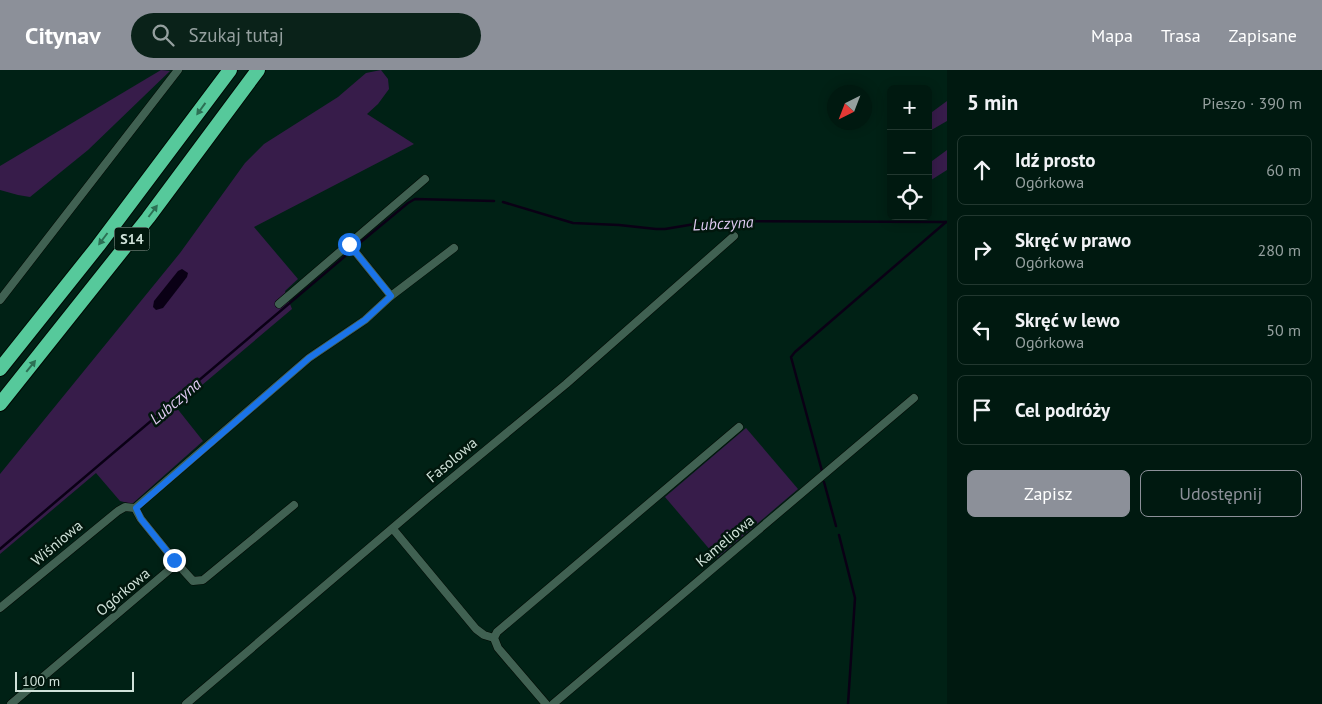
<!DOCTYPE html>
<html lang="pl">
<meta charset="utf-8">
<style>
:root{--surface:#001910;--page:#0a2219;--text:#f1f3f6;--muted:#95a09f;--line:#223830;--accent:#8c9099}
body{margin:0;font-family:"PT Sans",sans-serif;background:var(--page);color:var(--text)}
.controls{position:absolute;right:15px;top:15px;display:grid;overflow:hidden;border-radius:8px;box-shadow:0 2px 12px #0003}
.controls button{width:45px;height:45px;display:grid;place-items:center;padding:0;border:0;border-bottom:1px solid var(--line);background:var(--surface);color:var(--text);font:25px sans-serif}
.compass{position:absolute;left:827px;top:15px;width:45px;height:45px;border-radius:50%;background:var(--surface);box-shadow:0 2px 12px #0003;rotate:222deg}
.scale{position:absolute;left:15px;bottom:12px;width:119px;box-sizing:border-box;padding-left:5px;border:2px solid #d0e2d9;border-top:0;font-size:14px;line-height:18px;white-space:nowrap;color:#d0e2d9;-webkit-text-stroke:4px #01170d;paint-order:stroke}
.stop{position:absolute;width:15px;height:15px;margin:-11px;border:4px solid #1a73e8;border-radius:50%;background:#fff}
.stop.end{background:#1a73e8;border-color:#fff;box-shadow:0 1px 5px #0008}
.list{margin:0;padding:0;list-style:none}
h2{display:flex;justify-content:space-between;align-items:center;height:65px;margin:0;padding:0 20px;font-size:21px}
h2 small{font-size:16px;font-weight:400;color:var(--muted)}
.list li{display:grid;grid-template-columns:32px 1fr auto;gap:15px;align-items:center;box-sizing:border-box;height:70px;margin:0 10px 10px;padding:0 10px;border:1px solid var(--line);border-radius:8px}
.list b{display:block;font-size:19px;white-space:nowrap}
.list p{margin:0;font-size:16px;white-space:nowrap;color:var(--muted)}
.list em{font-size:16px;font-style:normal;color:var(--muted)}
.actions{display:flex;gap:10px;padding:15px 20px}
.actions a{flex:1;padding:11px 0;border:1px solid var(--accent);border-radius:8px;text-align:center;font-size:18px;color:var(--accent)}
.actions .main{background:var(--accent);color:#fff}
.icon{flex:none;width:28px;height:28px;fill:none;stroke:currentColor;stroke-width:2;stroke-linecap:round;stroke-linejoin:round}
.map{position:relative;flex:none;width:947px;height:634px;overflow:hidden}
header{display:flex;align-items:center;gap:30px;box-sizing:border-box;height:70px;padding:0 25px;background:var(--accent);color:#fff}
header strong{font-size:24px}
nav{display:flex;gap:28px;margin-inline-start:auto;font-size:18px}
.search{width:350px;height:45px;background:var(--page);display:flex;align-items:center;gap:12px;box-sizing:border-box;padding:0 18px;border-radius:28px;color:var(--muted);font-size:19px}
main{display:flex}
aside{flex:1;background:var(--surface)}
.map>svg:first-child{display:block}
.green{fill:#371c4a}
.water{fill:#0a0015}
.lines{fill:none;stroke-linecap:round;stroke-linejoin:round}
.stream{stroke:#0a0015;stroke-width:2.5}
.street-casing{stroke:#000903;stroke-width:9}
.highway-casing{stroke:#000903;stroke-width:16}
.street{stroke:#406152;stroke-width:8}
.highway{stroke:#56c99b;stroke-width:14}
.oneway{fill:#2c7054}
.route{stroke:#1a73e8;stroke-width:6}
.labels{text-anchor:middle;stroke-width:5;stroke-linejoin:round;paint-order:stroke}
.shield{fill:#01170d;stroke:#92a59c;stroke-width:1}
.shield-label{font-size:14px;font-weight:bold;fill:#d0e2d9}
.street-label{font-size:15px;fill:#d0e2d9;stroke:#01170d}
.water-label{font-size:16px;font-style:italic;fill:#dfc9f1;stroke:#01170d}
</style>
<header>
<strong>Citynav</strong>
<div class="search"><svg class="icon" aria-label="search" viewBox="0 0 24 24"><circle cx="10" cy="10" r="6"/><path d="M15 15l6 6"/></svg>Szukaj tutaj</div>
<nav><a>Mapa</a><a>Trasa</a><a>Zapisane</a></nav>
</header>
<main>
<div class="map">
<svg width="947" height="634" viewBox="0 0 947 634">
<rect width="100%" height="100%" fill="#002115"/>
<g class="green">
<path d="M161,0L170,1L88,80L30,127L18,125L0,120V96Z"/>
<path d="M381,0L388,9L389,19L378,34L367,44L414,74L254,157L298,209L285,221L292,239L176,337L203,371L132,434L120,431L96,403L0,484V404L180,183L245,93L264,74L338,27L366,3Z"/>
<path d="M947,31V51L928,62V45Z"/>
<path d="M947,80V100L928,112V94Z"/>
<path d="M746,358L798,419L717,488L665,427Z"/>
</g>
<path class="water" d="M182,199L188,203L187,207L163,238L156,240L153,237L154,231L178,201Z"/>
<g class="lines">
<g class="stream">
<path d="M503,132L573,153L619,155L656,159H665L713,151L947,152"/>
<path d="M356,176L408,133L415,129L494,131"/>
<path d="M822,401L791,287L795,282L946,152"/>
<path d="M824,412L836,456"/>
<path d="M839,465L855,528L848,634"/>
<path d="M0,479L350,182"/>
</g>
<g class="street-casing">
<g id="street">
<path d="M349,174L425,109"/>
<path d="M391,226L454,178"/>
<path d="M0,230L178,0"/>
<path d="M135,438L309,288L365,250L391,226L349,174L279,234"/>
<path d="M393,459L476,559L484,565L494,568"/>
<path d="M174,490L193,511L203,510L294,435"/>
<path d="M0,538L118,441L125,437L135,438"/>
<path d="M11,634L169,500L174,490L141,449L135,438"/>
<path d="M186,634L428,428L566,314L734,166"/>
<path d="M546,634L498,578L494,568L497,562L739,357"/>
<path d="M553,634L914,328"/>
</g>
</g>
<g class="highway-casing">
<g id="highway">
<path d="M0,299L98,176L230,0"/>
<path d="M0,334L148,148L258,0"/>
</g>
</g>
<use href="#street" class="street"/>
<use href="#highway" class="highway"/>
</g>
<defs><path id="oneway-solid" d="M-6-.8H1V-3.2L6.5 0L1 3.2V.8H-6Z" transform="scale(1.25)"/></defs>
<g class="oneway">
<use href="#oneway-solid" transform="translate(201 39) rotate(126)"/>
<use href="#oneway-solid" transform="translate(153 141) rotate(-53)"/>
<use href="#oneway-solid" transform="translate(103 169) rotate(127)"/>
<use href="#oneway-solid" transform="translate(31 296) rotate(-51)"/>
</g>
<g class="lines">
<path class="route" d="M174,490L141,449L136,438L309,288L365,250L391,226L349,174"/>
</g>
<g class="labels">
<rect class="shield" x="114.5" y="157.5" width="35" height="23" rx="4"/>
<g class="shield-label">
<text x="132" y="174">S14</text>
</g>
<g class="street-label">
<text transform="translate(452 390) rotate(-40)" y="5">Fasolowa</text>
<text transform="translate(725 471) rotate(-40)" y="5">Kameliowa</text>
<text transform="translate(57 473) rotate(-40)" y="5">Wiśniowa</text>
<text transform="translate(123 522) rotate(-40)" y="5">Ogórkowa</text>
</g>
<g class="water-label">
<text transform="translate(723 153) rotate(-3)" y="6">Lubczyna</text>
<text transform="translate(175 331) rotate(-40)" y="6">Lubczyna</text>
</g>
</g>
</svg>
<div class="controls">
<button>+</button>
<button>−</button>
<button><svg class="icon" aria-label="locate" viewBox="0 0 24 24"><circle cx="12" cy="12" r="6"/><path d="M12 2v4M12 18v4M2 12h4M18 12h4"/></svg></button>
</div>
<svg class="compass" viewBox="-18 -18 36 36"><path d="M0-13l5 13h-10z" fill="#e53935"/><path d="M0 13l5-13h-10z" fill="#95a09f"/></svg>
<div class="scale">100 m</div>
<div class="stop" style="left:349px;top:174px"></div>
<div class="stop end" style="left:174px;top:490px"></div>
</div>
<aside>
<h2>5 min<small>Pieszo · 390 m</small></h2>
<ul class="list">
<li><svg class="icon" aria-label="ahead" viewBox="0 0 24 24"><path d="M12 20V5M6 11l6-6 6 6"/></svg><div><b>Idź prosto</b><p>Ogórkowa</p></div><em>60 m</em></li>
<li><svg class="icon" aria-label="right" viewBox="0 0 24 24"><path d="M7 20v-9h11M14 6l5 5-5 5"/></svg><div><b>Skręć w prawo</b><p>Ogórkowa</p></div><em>280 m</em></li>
<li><svg class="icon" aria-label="left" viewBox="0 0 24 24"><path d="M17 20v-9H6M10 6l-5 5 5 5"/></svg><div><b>Skręć w lewo</b><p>Ogórkowa</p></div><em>50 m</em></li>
<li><svg class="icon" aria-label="arrive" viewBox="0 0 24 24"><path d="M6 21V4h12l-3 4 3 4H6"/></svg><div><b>Cel podróży</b></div></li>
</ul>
<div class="actions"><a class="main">Zapisz</a><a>Udostępnij</a></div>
</aside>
</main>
